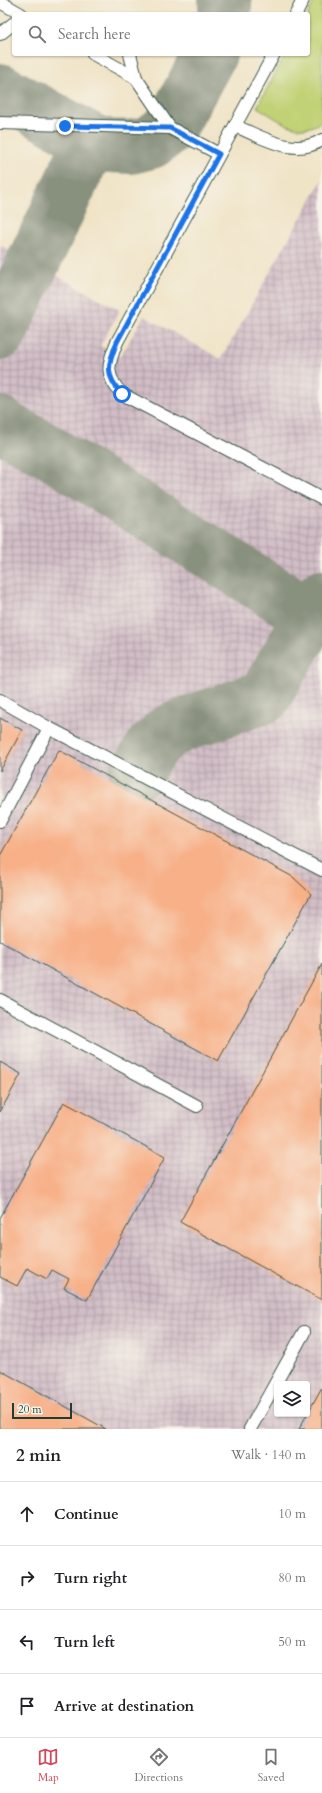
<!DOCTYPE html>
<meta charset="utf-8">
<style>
:root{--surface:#fff;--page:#f2f2f2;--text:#202124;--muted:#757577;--line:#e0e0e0;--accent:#d1495b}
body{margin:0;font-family:Cardo,serif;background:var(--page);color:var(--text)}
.controls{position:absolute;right:12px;bottom:12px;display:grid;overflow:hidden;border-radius:4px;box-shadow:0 1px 3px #0004}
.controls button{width:36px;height:36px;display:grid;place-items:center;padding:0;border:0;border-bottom:1px solid var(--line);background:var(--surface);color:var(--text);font:20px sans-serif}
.scale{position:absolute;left:12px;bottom:10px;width:60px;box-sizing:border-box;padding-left:4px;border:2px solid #1f3d34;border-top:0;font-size:11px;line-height:14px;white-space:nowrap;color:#1f3d34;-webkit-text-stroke:3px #f7f3e8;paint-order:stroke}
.stop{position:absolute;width:12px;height:12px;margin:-9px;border:3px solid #1a73e8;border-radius:50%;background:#fff}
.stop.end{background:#1a73e8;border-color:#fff;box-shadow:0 1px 4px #0008}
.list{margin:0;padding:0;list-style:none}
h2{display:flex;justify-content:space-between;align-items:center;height:52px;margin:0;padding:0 16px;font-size:17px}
h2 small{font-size:13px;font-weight:400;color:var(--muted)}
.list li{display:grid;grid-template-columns:26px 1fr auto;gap:12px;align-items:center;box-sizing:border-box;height:64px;padding:0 16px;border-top:1px solid var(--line)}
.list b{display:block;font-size:15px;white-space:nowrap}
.list em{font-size:13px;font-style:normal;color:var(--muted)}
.icon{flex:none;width:22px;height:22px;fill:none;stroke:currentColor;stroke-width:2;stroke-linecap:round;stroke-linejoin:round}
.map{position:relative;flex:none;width:322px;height:1429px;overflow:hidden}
.search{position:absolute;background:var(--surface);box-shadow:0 1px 3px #0004;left:12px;right:12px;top:12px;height:44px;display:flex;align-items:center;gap:10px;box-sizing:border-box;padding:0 14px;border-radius:4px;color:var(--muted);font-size:15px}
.sheet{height:308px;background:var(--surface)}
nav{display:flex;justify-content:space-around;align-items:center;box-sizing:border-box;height:56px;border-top:1px solid var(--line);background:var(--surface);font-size:11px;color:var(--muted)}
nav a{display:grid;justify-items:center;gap:2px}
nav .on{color:var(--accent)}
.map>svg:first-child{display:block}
.industrial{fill:url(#industrial-grid);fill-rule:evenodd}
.grass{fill:#c1d174;stroke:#708754}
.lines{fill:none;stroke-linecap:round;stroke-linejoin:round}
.taxiway{stroke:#88907e;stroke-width:54}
.building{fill:#f7b088}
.lane-casing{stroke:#3e564a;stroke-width:14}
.lane{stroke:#fff;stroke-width:12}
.route{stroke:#1a73e8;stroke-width:5}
</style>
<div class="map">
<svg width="322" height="1429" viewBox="0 0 322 1429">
<defs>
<pattern id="industrial-grid" width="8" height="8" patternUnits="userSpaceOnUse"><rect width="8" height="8" fill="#d2bdc7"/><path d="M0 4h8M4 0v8" fill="none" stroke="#aa9ba2"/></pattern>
</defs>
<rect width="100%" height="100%" fill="#f7f3e8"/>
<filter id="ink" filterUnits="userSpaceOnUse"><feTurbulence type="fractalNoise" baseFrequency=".025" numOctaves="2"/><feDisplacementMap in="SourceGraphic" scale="8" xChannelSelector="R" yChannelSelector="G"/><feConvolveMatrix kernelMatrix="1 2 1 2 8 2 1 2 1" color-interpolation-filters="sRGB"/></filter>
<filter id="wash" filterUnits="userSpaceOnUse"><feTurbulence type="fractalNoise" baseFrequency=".012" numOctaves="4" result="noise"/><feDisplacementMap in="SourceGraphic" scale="16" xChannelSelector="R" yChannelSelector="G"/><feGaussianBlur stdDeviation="0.9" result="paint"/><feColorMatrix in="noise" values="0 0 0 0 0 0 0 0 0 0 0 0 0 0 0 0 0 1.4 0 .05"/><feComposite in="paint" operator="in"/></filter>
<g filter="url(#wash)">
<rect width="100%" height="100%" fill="#f0e4c7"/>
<path class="industrial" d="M322,180V1429H0V245L120,310L100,346L120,357L144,316L221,359ZM277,1384H307V1414H277Z"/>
<path class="grass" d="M315,0H322V121C299,139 278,119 257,107L286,54H308V14Z"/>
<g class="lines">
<g class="taxiway">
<path d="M225,0V14"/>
<path d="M0,90L91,140L109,146L131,147L151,142L170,128L210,54"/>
<path d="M0,333L91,140"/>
<path d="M0,423L6,428L50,452L311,616L322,596"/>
<path d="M136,773L152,747L166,733L185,724L264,697L311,616"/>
</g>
</g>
<g id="blocks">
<g class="building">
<path d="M0,718L22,730L0,771Z"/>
<path d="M59,750L293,877L311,894L218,1061L0,941V856Z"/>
<path d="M322,964V1300L180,1222Z"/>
<path d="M0,1062L21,1074L0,1112Z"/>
<path d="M64,1102L165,1157L87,1300L64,1288L69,1279L52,1270L47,1279L27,1268L17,1286L0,1277V1218Z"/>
<path d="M0,1370L106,1429H0Z"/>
<path d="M322,1387V1429H299Z"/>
</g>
</g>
</g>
<g filter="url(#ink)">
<use href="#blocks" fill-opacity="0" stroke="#3e564a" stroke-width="1"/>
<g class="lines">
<g class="lane-casing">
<g id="lane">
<path d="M0,2L21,14"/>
<path d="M296,14L303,0"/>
<path d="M0,34L14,23"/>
<path d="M93,54L136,78L170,128"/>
<path d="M130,54L136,78"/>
<path d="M274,54L117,342C108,364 104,375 122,394L322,499"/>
<path d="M0,123L170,128L219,154"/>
<path d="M235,126C263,137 293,158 322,140"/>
<path d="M0,700L49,728L0,821"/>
<path d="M49,728L322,870"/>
<path d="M0,1000L197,1106"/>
<path d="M250,1429L304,1332"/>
</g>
</g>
<use href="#lane" class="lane"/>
</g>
</g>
<g class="lines" filter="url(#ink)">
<path class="route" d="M65,126L170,128L219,154L117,342C108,364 104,375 122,394"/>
</g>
</svg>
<div class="controls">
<button><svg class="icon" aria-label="layers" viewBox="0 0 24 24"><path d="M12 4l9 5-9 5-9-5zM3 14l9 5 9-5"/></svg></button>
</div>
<div class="scale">20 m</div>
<div class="stop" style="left:122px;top:394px"></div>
<div class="stop end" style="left:65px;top:126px"></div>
<div class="search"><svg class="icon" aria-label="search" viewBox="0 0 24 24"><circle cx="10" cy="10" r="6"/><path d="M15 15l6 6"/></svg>Search here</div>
</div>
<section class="sheet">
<h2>2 min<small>Walk · 140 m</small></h2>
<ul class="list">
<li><svg class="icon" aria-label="ahead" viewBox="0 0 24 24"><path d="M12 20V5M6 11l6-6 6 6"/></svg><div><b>Continue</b></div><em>10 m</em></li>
<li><svg class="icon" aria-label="right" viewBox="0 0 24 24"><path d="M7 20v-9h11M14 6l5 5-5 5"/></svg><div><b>Turn right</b></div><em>80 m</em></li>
<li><svg class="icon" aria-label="left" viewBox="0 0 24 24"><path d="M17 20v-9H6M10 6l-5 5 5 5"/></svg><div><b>Turn left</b></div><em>50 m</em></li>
<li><svg class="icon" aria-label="arrive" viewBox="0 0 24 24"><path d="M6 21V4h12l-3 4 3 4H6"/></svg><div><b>Arrive at destination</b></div></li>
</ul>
</section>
<nav>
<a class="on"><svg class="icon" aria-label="map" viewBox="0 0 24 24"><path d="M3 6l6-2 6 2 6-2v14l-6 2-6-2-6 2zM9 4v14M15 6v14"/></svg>Map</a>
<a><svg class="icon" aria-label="directions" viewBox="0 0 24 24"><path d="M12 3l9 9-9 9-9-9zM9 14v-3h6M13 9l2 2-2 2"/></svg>Directions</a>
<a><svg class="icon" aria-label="saved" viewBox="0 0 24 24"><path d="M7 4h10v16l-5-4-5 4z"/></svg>Saved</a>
</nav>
